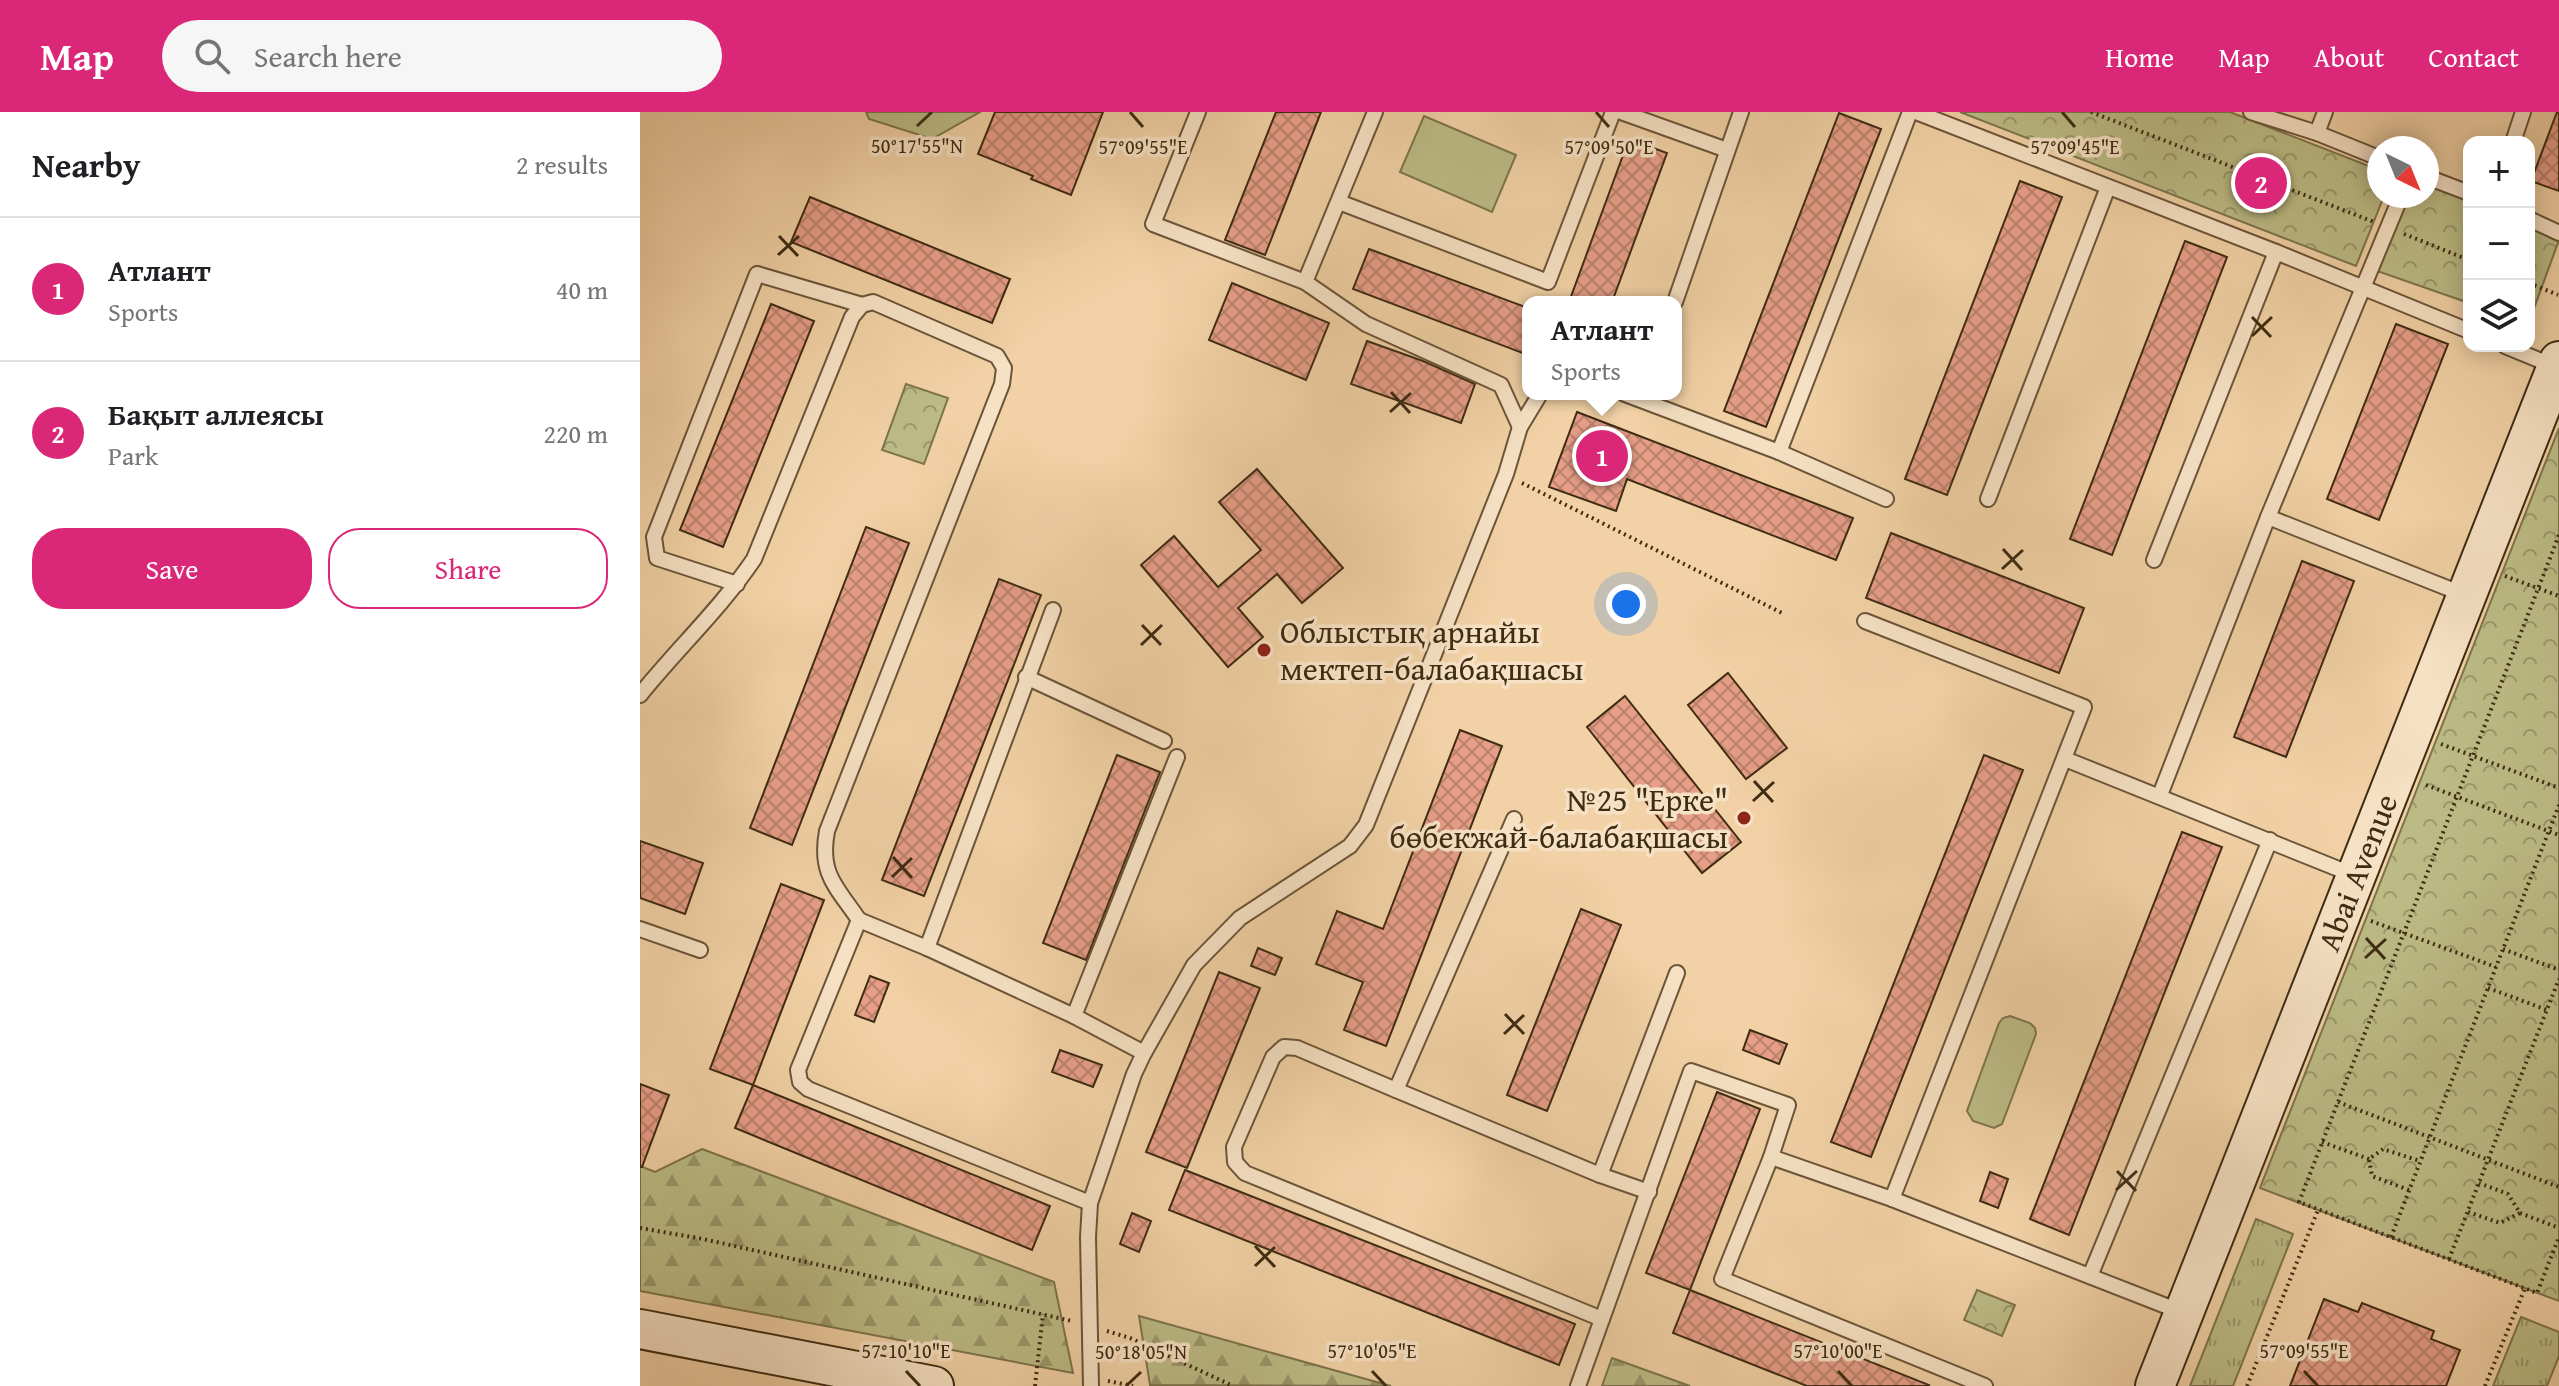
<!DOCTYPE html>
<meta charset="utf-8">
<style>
:root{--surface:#fff;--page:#f6f6f6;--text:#202124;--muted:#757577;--line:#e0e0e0;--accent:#db2777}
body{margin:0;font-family:"Gentium Book Plus",serif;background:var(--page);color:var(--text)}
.controls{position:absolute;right:24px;top:24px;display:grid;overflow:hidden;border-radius:16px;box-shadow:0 4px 20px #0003}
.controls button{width:72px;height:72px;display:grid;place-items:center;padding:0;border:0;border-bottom:2px solid var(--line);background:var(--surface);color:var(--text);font:40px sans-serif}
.compass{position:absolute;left:1727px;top:24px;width:72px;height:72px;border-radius:50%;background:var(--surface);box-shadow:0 4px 20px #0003;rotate:137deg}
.you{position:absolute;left:986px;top:492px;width:28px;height:28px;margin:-20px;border:6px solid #fff;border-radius:50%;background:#1a73e8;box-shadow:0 0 0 12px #1a73e833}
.badge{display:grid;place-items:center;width:52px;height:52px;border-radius:50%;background:var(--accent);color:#fff;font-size:26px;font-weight:700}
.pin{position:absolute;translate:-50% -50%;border:4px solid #fff;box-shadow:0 2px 8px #0006}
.popup{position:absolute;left:882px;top:184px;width:160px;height:104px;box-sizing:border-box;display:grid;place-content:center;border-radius:16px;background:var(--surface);filter:drop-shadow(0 2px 6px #0005);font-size:26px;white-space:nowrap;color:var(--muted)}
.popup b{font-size:30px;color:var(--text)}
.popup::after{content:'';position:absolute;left:50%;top:100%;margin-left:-16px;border:16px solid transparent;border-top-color:var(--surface)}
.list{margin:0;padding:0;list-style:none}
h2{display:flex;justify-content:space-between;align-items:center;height:104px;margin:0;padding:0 32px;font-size:34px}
h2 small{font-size:26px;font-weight:400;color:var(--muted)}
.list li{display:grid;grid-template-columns:52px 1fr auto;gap:24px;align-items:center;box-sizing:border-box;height:144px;padding:0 32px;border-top:2px solid var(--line)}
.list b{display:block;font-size:30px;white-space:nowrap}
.list p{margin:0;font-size:26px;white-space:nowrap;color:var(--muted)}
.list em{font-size:26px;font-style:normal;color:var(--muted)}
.actions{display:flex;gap:16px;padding:24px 32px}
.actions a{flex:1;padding:18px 0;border:2px solid var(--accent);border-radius:32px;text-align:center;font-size:28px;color:var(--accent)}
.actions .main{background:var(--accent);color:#fff}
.icon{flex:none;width:44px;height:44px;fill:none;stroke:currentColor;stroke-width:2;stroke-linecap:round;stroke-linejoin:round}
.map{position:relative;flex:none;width:1919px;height:1274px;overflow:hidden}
header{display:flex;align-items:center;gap:48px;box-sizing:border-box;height:112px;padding:0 40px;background:var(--accent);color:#fff}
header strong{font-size:38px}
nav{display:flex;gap:44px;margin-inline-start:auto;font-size:28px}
.search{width:560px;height:72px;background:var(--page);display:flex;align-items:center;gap:20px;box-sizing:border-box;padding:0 28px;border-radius:44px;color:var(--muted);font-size:30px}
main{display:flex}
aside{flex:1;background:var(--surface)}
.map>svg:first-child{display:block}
.grass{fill:url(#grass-tufts);stroke:#7d744c;stroke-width:2}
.forest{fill:url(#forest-firs);stroke:#7d744c;stroke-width:2}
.park{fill:url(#park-crowns);stroke:#7d744c;stroke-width:2}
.pitch{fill:#bcbb85;stroke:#7d744c;stroke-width:2}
.building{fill:url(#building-cross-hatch);stroke:#3e2c13;stroke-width:2}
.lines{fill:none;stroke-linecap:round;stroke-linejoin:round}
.lane-casing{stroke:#6b5538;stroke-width:18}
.secondary-casing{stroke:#3e2c13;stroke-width:42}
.path{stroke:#3e2c13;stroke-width:4;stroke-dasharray:2 4;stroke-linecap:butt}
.lane{stroke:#f6e1c4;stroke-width:14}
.secondary{stroke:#f6e1c4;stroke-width:38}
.ticks{fill:none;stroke:#3e2c13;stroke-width:3}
.poi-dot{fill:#8f2418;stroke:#f6e1c4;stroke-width:3}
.labels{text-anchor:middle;stroke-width:7;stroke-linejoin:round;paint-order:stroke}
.poi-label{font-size:32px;fill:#3e2c13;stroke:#f6e1c4;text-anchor:start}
.street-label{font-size:32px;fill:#3e2c13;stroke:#f6e1c4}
.ticks-label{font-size:20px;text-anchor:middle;fill:#3e2c13;stroke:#f6e1c4;stroke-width:7;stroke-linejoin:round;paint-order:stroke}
</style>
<header>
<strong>Map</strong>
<div class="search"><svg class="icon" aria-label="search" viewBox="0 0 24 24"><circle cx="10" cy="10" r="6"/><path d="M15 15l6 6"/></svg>Search here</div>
<nav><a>Home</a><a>Map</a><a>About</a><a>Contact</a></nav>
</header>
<main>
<aside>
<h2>Nearby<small>2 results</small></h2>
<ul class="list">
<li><span class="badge">1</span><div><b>Атлант</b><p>Sports</p></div><em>40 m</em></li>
<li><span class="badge">2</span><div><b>Бақыт аллеясы</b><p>Park</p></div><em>220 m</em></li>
</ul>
<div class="actions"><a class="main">Save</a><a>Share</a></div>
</aside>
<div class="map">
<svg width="1919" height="1274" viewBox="0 0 1919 1274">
<defs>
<pattern id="grass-tufts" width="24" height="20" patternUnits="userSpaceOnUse" patternTransform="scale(2)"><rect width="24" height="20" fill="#bcbb85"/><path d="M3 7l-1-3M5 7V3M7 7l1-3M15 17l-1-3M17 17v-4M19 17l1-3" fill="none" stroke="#9a986c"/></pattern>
<pattern id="forest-firs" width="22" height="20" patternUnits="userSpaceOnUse" patternTransform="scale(2)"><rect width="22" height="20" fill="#bcbb85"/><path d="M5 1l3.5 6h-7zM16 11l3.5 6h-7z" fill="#9a986c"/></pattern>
<pattern id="park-crowns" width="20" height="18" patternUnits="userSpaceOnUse" patternTransform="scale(2)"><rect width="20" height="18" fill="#bcbb85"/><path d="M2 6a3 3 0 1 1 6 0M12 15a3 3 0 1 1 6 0" fill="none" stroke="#9a986c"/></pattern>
<pattern id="building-cross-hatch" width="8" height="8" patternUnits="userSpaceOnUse" patternTransform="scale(2)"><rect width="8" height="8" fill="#e69e87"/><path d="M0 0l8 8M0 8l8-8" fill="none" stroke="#bc816d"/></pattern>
</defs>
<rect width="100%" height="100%" fill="#f1d1a5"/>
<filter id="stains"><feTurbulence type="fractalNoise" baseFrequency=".0025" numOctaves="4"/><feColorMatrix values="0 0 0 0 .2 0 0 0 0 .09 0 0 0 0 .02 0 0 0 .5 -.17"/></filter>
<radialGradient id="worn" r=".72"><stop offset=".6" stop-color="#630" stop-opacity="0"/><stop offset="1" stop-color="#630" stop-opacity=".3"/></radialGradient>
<g class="grass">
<path d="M1616,1107L1653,1122L1593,1274H1550Z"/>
<path d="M1881,1205L1919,1220V1244L1907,1274H1853Z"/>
</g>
<g class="forest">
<path d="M62,1037L414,1170L433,1261L0,1179V1054L15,1060Z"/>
<path d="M499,1204L751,1274L510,1273Z"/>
<path d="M972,1246L1050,1274H962Z"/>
</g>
<g class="park">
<path d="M1320,0H1590L1739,58V84H1744L1716,154Z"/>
<path d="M1787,70L1829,87V191L1737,159L1768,87L1772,84H1787Z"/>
<path d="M1889,112L1919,128L1889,210Z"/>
<path d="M266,272L308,286L284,352L242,338Z"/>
<path d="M1919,316V1189L1620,1076Z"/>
<path d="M1337,1178L1375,1193L1362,1224L1324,1208Z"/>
</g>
<g class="pitch">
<path d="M226,0H340L292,27L229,7Z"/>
<path d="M784,4L876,43L852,100L760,60Z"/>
<path d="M1370,904L1390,911L1395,916L1396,922L1362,1012L1354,1016L1333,1009L1327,999L1359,911L1363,906Z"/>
</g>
<g class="building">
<path d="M355,0H463L431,83L391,67L393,64L338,42Z"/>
<path d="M636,0H681L625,143L585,128Z"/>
<path d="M1917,0H1919V79L1891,69Z"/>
<path d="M1199,1L1241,17L1126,315L1084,299Z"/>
<path d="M989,27L1027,41L972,190H929Z"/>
<path d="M1380,69L1422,85L1307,383L1265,367Z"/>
<path d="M170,85L370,167L352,211L151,130Z"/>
<path d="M1545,129L1587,145L1472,443L1430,427Z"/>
<path d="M729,137L888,196V243L713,177Z"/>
<path d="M592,171L689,211L666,268L569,228Z"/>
<path d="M131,192L174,209L83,435L40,418Z"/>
<path d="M1756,212L1808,232L1739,408L1687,387Z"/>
<path d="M727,229L783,249L835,272L821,311L711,272Z"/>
<path d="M937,300L1213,406L1196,448L987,367L976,399L909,375Z"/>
<path d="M617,357L703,456L662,491L637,462L598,496L623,525L588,555L501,453L534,424L578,475L621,438L579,390Z"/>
<path d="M226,415L269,431L152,733L110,716Z"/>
<path d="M1251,421L1444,496L1419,561L1226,486Z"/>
<path d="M1662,449L1714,469L1646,645L1594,625Z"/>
<path d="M359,467L401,483L284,784L242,768Z"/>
<path d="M1088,561L1147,636L1106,667L1048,593Z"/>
<path d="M985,584L1101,730L1062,761L947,615Z"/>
<path d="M820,618L862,634L746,934L704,918L723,870L676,852L697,799L743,817Z"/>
<path d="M477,643L520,660L446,848L403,831Z"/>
<path d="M1344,643L1383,658L1231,1045L1191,1030Z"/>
<path d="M1542,720L1582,735L1429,1123L1390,1107Z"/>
<path d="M0,729L63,751L45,802L0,786Z"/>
<path d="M141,772L184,788L113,973L70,957Z"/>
<path d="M941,797L981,813L907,999L867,983Z"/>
<path d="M618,836L642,846L635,863L611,854Z"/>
<path d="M579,860L620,876L547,1056L506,1040Z"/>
<path d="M230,864L249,871L234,910L215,903Z"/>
<path d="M1110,918L1147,932L1139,952L1103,938Z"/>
<path d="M420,938L462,953L453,975L412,960Z"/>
<path d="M0,972L29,983L2,1055H0Z"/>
<path d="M113,973L410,1094L392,1138L95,1016Z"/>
<path d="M1077,980L1120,997L1050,1178L1006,1161Z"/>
<path d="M545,1058L935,1212L919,1253L529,1098Z"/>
<path d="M1350,1060L1368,1067L1358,1096L1340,1089Z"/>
<path d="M492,1101L511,1109L499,1140L480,1132Z"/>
<path d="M1050,1178L1289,1273L1288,1274H1167L1033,1221Z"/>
<path d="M1684,1187L1718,1200L1722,1191L1794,1219L1791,1227L1820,1238L1806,1274H1650Z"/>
</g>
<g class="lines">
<g class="lane-casing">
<g id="lane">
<path d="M558,0L513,112L665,170L726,212L861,273L880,315"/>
<path d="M981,0L1087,38"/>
<path d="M1276,0L1636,140L1829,219"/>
<path d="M1611,0L1677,21L1739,46"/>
<path d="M1677,21L1685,0"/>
<path d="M1873,30L1883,0"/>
<path d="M1787,65L1829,81"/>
<path d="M699,90L908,170L973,0"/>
<path d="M1889,107L1919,121"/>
<path d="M665,170L735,0"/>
<path d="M1035,190L1101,0"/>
<path d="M1865,234L1916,255"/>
<path d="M985,282L1139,340L1246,387"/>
<path d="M1139,340L1270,0"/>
<path d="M1348,387L1468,75"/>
<path d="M1628,405L1825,483"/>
<path d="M1514,448L1636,140"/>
<path d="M97,472L17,446L14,425L117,162L222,193"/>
<path d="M413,498L287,836L434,904L504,941"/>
<path d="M1225,509L1444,595L1252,1087"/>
<path d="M386,565L524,629"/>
<path d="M0,583C37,537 81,496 114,447L212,205L222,193L233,190L357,244L364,256L362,272L187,719C179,762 196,774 219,808"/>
<path d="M1425,647L1716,764"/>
<path d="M1520,683L1628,405L1761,84"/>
<path d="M874,707L756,978L960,1063L1009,1080"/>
<path d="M0,817L60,838"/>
<path d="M287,836L219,808L158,958L160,970L168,977L450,1091"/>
<path d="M434,904L537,645"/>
<path d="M756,978L657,936L644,935L633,945L594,1035L595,1050L605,1061L962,1207"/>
<path d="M1131,1045L1082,1167L1345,1274"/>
<path d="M960,1063L1037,861"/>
<path d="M1450,1164L1630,728"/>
<path d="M451,1274L448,1125L450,1091L494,962L504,941L554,853L600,806L710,734L726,713L866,362L880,315L900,282"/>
<path d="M938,1274L1051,959L1148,993L1131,1045L1252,1087L1544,1201"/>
</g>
</g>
<g class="secondary-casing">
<g id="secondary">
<path d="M0,1217L294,1274"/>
<path id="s1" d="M1515,1274L1919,249"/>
</g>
</g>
<g class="path">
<path d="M1451,0L1734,110"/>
<path d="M1764,122L1829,148"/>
<path d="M1889,171L1918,183"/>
<path d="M882,371L1144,502"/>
<path d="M1919,423L1659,1090L1897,1181L1919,1125"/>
<path d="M1865,464L1919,484"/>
<path d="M1801,632L1919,676"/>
<path d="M1786,673L1919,723"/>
<path d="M1731,809L1856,855"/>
<path d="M1863,837L1919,858"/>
<path d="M1848,876L1907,898"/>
<path d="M1698,990L1919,1075"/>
<path d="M1682,1030L1729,1047"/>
<path d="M1769,1078L1732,1064L1729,1047L1743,1037L1780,1049"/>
<path d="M1828,1100L1860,1111L1880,1101L1868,1082L1839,1071"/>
<path d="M1880,1101L1919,1116"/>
<path d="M0,1116L63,1127L432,1209"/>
<path d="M1751,1125L1919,693"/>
<path d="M1809,1147L1919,867"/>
<path d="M467,1219L490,1226L593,1274"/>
<path d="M468,1269L493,1274"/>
<path d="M395,1274L403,1202"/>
<path d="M1607,1274L1678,1098"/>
<path d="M1845,1274L1885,1176"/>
</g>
<use href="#lane" class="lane"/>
<use href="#secondary" class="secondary"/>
</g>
<path class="ticks" d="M490,0L503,15M956,0L969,15M1422,0L1435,15M277,14L292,0M139,124L158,144M138,143L159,124M1612,205L1631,225M1612,224L1632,205M751,280L770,301M750,300L771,281M1363,437L1382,458M1362,457L1383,438M502,513L521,533M501,533L522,513M1114,669L1133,690M1113,689L1134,670M253,745L272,766M252,765L272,746M1726,826L1745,847M1725,846L1746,827M865,902L884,922M864,922L884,903M1477,1059L1496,1079M1476,1078L1497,1059M615,1134L635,1155M615,1154L635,1135M266,1259L280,1274M732,1259L746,1274M1198,1259L1212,1274M1664,1259L1678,1274M486,1274L501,1260"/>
<g class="poi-dot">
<circle cx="624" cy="538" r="8"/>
<circle cx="1104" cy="706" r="8"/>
</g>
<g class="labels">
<g class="poi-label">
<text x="640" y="531">Облыстық арнайы<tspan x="640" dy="37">мектеп-балабақшасы</tspan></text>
<text x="1088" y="699" text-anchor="end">№25 "Ерке"<tspan x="1088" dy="37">бөбекжай-балабақшасы</tspan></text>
</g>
<g class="street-label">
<text dy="11" stroke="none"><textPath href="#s1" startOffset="552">Abai Avenue</textPath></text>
</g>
</g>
<g class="ticks-label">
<text x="277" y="41">50°17'55"N</text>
<text x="503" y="42">57°09'55"E</text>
<text x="969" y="42">57°09'50"E</text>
<text x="1435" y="42">57°09'45"E</text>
<text x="266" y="1246">57°10'10"E</text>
<text x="732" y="1246">57°10'05"E</text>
<text x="1198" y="1246">57°10'00"E</text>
<text x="1664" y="1246">57°09'55"E</text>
<text x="501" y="1247">50°18'05"N</text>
</g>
<rect width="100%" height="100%" filter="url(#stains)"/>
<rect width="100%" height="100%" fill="url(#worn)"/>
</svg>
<div class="controls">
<button>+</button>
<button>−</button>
<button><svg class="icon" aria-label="layers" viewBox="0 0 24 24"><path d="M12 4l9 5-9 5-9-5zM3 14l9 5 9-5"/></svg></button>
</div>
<svg class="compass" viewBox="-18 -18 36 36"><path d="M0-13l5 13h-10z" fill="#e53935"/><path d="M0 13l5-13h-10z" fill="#757577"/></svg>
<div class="you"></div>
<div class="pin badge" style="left:962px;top:344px">1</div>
<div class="popup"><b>Атлант</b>Sports</div>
<div class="pin badge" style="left:1621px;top:71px">2</div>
</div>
</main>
